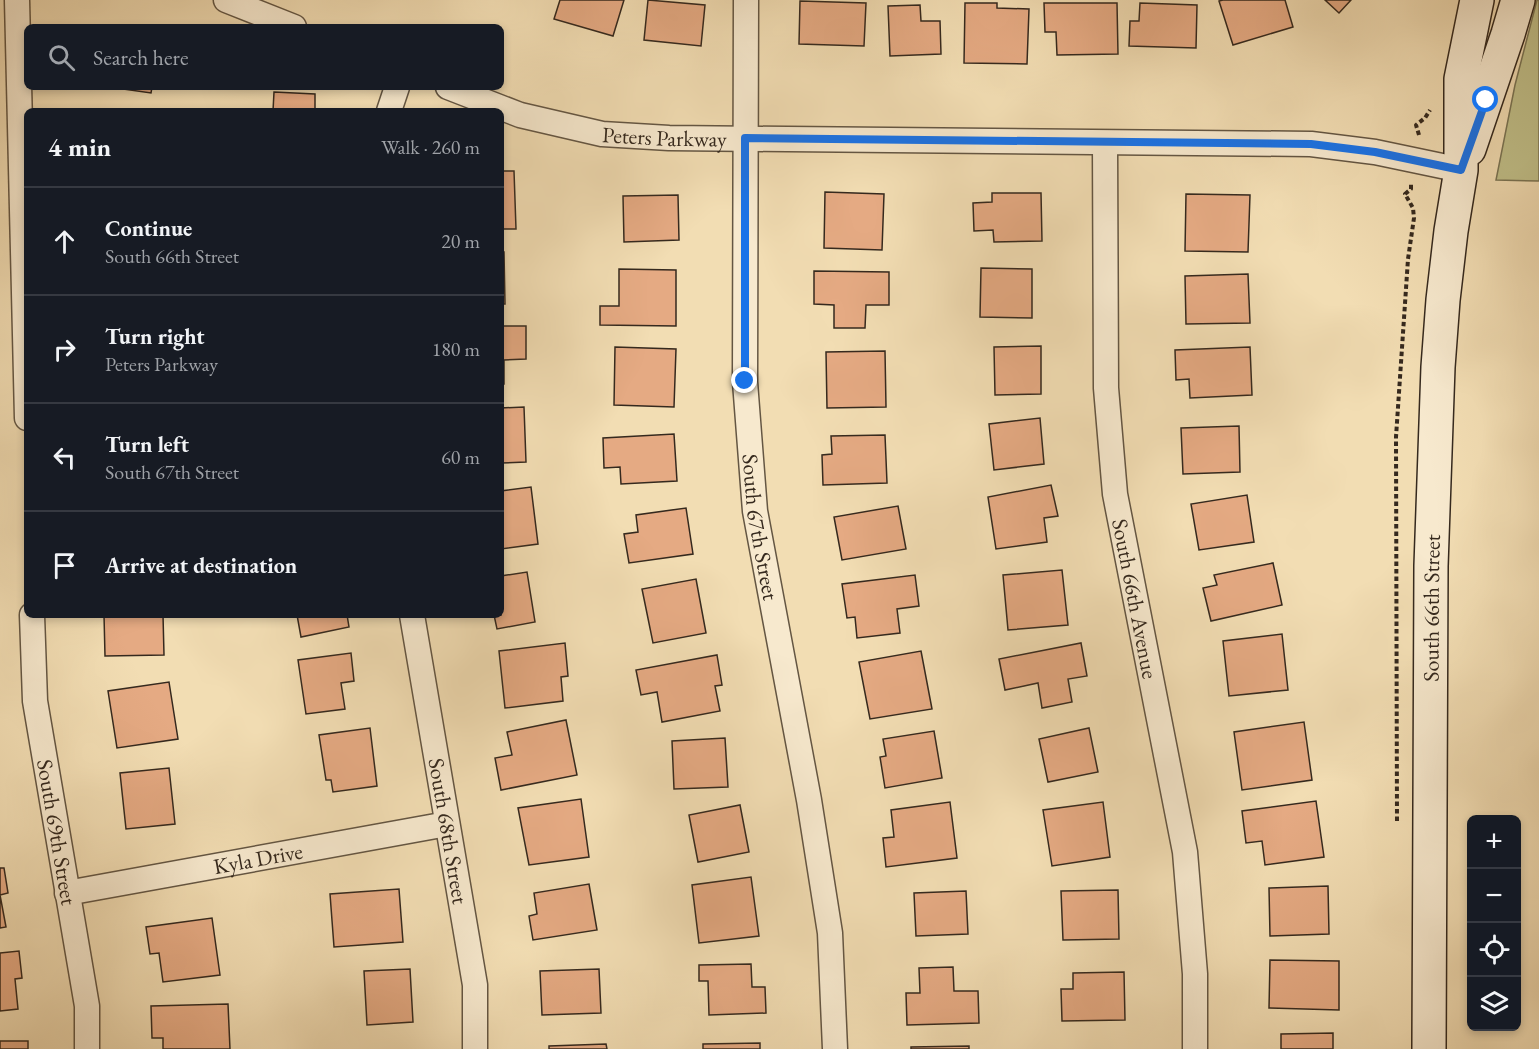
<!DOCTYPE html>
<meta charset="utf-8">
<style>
:root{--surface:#171b24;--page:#242831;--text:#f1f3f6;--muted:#9ea1a6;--line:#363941}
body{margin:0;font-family:"EB Garamond",serif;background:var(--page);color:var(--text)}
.controls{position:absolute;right:18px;bottom:18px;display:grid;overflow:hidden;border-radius:9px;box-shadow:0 3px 9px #0003}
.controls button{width:54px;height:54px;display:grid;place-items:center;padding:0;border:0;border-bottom:2px solid var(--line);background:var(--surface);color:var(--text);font:30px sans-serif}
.stop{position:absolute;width:18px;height:18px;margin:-14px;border:4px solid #1a73e8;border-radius:50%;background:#fff}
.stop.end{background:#1a73e8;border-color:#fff;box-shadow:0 2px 6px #0008}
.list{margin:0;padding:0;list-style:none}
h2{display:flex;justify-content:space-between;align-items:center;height:78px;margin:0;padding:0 24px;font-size:26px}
h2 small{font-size:20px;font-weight:400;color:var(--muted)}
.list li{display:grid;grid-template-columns:39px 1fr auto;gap:18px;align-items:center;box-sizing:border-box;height:108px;padding:0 24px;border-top:2px solid var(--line)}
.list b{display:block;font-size:22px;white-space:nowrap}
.list p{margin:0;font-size:20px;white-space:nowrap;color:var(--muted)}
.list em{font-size:20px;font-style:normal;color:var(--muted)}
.icon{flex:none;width:33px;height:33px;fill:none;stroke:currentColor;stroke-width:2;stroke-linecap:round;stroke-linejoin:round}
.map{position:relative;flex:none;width:1539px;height:1049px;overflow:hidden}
.search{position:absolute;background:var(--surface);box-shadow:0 3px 9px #0003;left:24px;top:24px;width:480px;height:66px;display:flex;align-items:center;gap:15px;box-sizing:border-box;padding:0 21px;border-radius:9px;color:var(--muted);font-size:22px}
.panel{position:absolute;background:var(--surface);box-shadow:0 3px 9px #0003;left:24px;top:108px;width:480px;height:510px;border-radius:9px}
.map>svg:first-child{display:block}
.green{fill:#c0bf89;stroke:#7a7454;stroke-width:1.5}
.building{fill:#e5aa83;stroke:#35291e;stroke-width:1.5}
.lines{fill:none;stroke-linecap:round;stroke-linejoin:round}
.street-casing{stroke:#645643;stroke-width:27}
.secondary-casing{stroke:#35291e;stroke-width:36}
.path{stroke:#35291e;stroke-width:4;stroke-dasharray:4.5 3;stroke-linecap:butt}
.street{stroke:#f7e9ce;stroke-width:24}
.secondary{stroke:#f7e9ce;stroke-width:33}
.route{stroke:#1a73e8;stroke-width:8}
.labels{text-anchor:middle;stroke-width:5;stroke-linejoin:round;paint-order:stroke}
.street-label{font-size:22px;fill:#35291e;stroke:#f7e9ce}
</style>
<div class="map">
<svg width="1539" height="1049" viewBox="0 0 1539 1049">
<rect width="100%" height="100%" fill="#f2ddb3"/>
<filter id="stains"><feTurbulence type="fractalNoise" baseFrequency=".00333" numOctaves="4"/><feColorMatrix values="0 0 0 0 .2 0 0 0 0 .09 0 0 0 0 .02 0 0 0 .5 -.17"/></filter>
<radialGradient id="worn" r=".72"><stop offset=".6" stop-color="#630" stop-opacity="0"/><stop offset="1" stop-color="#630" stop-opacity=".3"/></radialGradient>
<path class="green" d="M1537,0H1539V181L1496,180L1515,85Z"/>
<g class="building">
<path d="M560,0H624L613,36L554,19Z"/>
<path d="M648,0L705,5L701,46L644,40Z"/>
<path d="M1223,0H1285L1293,27L1233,45L1219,1Z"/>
<path d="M1325,0H1351L1339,13Z"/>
<path d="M800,1L866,3L864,46L799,44Z"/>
<path d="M965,3H997V8L1029,9L1027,64L964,63Z"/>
<path d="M1044,3H1117L1118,54L1057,55L1056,32H1045Z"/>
<path d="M1140,3L1197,5L1196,48L1129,46L1130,21H1139Z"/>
<path d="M920,5L921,21H940L941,54L890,56L888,6Z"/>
<path d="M109,87H152L151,93Z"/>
<path d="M274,92L315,94V111H273Z"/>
<path d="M501,171H514L516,229H501Z"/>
<path d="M825,192L884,194L882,250L824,248Z"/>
<path d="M992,193H1041L1042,241L994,242L993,230L974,231L973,203L992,202Z"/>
<path d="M1186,194L1250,195L1248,252L1185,251Z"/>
<path d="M678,195L679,240L624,242L623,196Z"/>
<path d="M501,252H504L505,304H501Z"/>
<path d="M981,268L1032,269V318L980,317Z"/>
<path d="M619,269L676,270V326L600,325V306H619Z"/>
<path d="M814,271L889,272V305H866L865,328H834V305L814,304Z"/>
<path d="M1248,274L1250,323L1186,324L1185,276Z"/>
<path d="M501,326H526V359L504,360V384H501Z"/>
<path d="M1041,346V394L995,395L994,347Z"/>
<path d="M615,347L676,349L674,407L614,405Z"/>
<path d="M1250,347L1252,395L1190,398L1189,379L1176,380L1175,350Z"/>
<path d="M885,351L886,407L827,408L826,352Z"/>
<path d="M524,407L526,462L501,463V408Z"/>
<path d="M1040,418L1044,464L994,470L989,424Z"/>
<path d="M1239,426L1240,472L1183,474L1181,428Z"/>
<path d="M674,434L677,481L621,484L620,467L604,468L603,438Z"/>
<path d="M885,435L887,483L823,485L822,455L832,454L831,436Z"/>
<path d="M1051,485L1058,516L1044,518L1047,542L996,549L988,497Z"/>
<path d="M531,487L538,544L501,549V491Z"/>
<path d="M1247,495L1254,542L1199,550L1191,504Z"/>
<path d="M898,506L906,549L842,560L834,517Z"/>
<path d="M686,508L693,554L629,563L624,534L638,532L636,515Z"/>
<path d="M1273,563L1282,605L1211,621L1203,588L1217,585L1214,575Z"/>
<path d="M1062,570L1068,625L1008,630L1003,575Z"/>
<path d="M527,572L535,622L497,629L494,615H501V576Z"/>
<path d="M915,575L919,606L897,609L900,633L857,638L855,617L847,618L842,584Z"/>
<path d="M696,579L706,633L653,643L642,589Z"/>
<path d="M104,615H163L164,655L105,656Z"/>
<path d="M297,615H347L349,627L301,637Z"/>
<path d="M1282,634L1288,690L1229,696L1223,641Z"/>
<path d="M565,643L568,676L561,677L563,701L505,708L499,651Z"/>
<path d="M1081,643L1087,676L1068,679L1072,702L1042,708L1038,683L1005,690L999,659Z"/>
<path d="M921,651L932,709L870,719L859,662Z"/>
<path d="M351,653L354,681L341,683L345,709L306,714L298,660Z"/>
<path d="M717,655L722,685L715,686L720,711L662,722L657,692L641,695L636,670Z"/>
<path d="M169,682L178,739L117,748L108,691Z"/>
<path d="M566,720L577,775L501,790L495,758L512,755L507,732Z"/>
<path d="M1304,722L1312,780L1242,790L1234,732Z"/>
<path d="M370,728L377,786L333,792L331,780H326L319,735Z"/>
<path d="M1089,728L1098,772L1048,782L1039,739Z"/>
<path d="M934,731L942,778L885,788L880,757L886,756L883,739Z"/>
<path d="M725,738L728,787L674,789L672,741Z"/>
<path d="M169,768L175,824L126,829L120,773Z"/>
<path d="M581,799L589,857L529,865L518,808Z"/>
<path d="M1316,801L1324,857L1265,865L1262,841L1246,843L1242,811Z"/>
<path d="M950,802L957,858L886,867L883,838L894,837L891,810Z"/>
<path d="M1103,802L1110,857L1052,866L1043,810Z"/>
<path d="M740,805L749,852L698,862L689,815Z"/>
<path d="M0,868H4L8,893L0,895L6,927L0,928Z"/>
<path d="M751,877L759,936L699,943L692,885Z"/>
<path d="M589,884L597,930L533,940L529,916L537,914L534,893Z"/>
<path d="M1328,886L1329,934L1270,936L1269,888Z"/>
<path d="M399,889L403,942L334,947L330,894Z"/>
<path d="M1118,890L1119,939L1063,940L1061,891Z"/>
<path d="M966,891L968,934L916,936L914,893Z"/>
<path d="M212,918L220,975L163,982L159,953L150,954L146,927Z"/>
<path d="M19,951L22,978L15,979L18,1009L0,1011V953Z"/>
<path d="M1270,960L1339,961V1010L1269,1008Z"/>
<path d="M751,964L752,987H765L766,1013L709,1015L708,981H699V965Z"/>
<path d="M953,967L954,991H978L979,1023L907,1025L906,993H920L919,968Z"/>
<path d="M410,969L413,1022L367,1025L364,971Z"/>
<path d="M599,969L601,1013L542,1015L540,971Z"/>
<path d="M1124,972L1125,1020L1062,1021L1061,989H1073V973Z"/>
<path d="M228,1004L230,1049H163V1038H152L151,1006Z"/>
<path d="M1333,1033V1049H1281V1034Z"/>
<rect x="0" y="1041" width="28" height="8"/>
<path d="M760,1043V1049H703V1044Z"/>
<path d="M606,1044L607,1049H549V1046Z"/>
<path d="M969,1046V1049H911V1047Z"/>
</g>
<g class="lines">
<g class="street-casing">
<g id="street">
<path d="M17,0L27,418"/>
<path d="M226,0L294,27"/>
<path id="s1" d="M746,0L745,382L755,511L809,800L830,933L835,1049"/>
<path id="s2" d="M448,87L520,115L602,134L669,138L1311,144L1375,152L1461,170"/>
<path d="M389,111L397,87"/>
<path id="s3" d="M1105,143L1106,388L1115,494L1185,852L1195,974V1049"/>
<path id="s4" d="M32,615L35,701L87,1006V1049"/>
<path id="s5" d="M412,615L475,985V1049"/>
<path id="s6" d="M67,893L447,824"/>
</g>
</g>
<g class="secondary-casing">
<g id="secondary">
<path d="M1469,149L1508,34L1518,0"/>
<path id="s7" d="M1429,1049L1431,566L1438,367L1443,300L1451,231L1461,170V79L1477,0"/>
</g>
</g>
<g class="path">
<path d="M1419,135L1416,125L1425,118L1430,110"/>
<path d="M1397,821L1396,437L1408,259L1414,218L1413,208L1405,194L1411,189V184"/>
</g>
<use href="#street" class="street"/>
<use href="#secondary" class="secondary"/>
</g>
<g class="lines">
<path class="route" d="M745,381V138L1311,144L1375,152L1461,170L1486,100"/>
</g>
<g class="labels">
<g class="street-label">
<text dy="8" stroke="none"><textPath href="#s2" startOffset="224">Peters Parkway</textPath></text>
<text dy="8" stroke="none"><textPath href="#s1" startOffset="528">South 67th Street</textPath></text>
<text dy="8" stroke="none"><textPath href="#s3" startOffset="458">South 66th Avenue</textPath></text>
<text dy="8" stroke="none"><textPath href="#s7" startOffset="441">South 66th Street</textPath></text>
<text dy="8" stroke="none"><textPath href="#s4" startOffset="219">South 69th Street</textPath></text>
<text dy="8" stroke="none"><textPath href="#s5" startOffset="219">South 68th Street</textPath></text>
<text dy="8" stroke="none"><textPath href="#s6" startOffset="194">Kyla Drive</textPath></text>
</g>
</g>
<rect width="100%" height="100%" filter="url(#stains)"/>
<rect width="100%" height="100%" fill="url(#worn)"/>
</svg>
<div class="controls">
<button>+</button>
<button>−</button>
<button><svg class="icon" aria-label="locate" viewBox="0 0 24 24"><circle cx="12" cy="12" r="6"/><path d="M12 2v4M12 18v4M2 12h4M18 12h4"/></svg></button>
<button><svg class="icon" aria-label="layers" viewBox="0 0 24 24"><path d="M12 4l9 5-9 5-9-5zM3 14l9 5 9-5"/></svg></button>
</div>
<div class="stop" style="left:1486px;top:100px"></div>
<div class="stop end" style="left:745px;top:381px"></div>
<div class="search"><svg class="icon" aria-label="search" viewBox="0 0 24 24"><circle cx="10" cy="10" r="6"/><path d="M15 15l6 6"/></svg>Search here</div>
<section class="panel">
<h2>4 min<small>Walk · 260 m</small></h2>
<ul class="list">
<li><svg class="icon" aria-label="ahead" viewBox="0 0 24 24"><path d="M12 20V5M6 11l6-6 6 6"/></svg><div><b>Continue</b><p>South 66th Street</p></div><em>20 m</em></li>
<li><svg class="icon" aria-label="right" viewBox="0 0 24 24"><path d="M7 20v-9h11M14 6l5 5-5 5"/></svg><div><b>Turn right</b><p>Peters Parkway</p></div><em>180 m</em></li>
<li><svg class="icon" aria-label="left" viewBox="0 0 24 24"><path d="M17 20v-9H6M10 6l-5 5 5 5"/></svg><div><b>Turn left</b><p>South 67th Street</p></div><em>60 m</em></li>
<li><svg class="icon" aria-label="arrive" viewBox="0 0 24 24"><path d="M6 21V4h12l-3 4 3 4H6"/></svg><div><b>Arrive at destination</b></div></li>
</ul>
</section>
</div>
